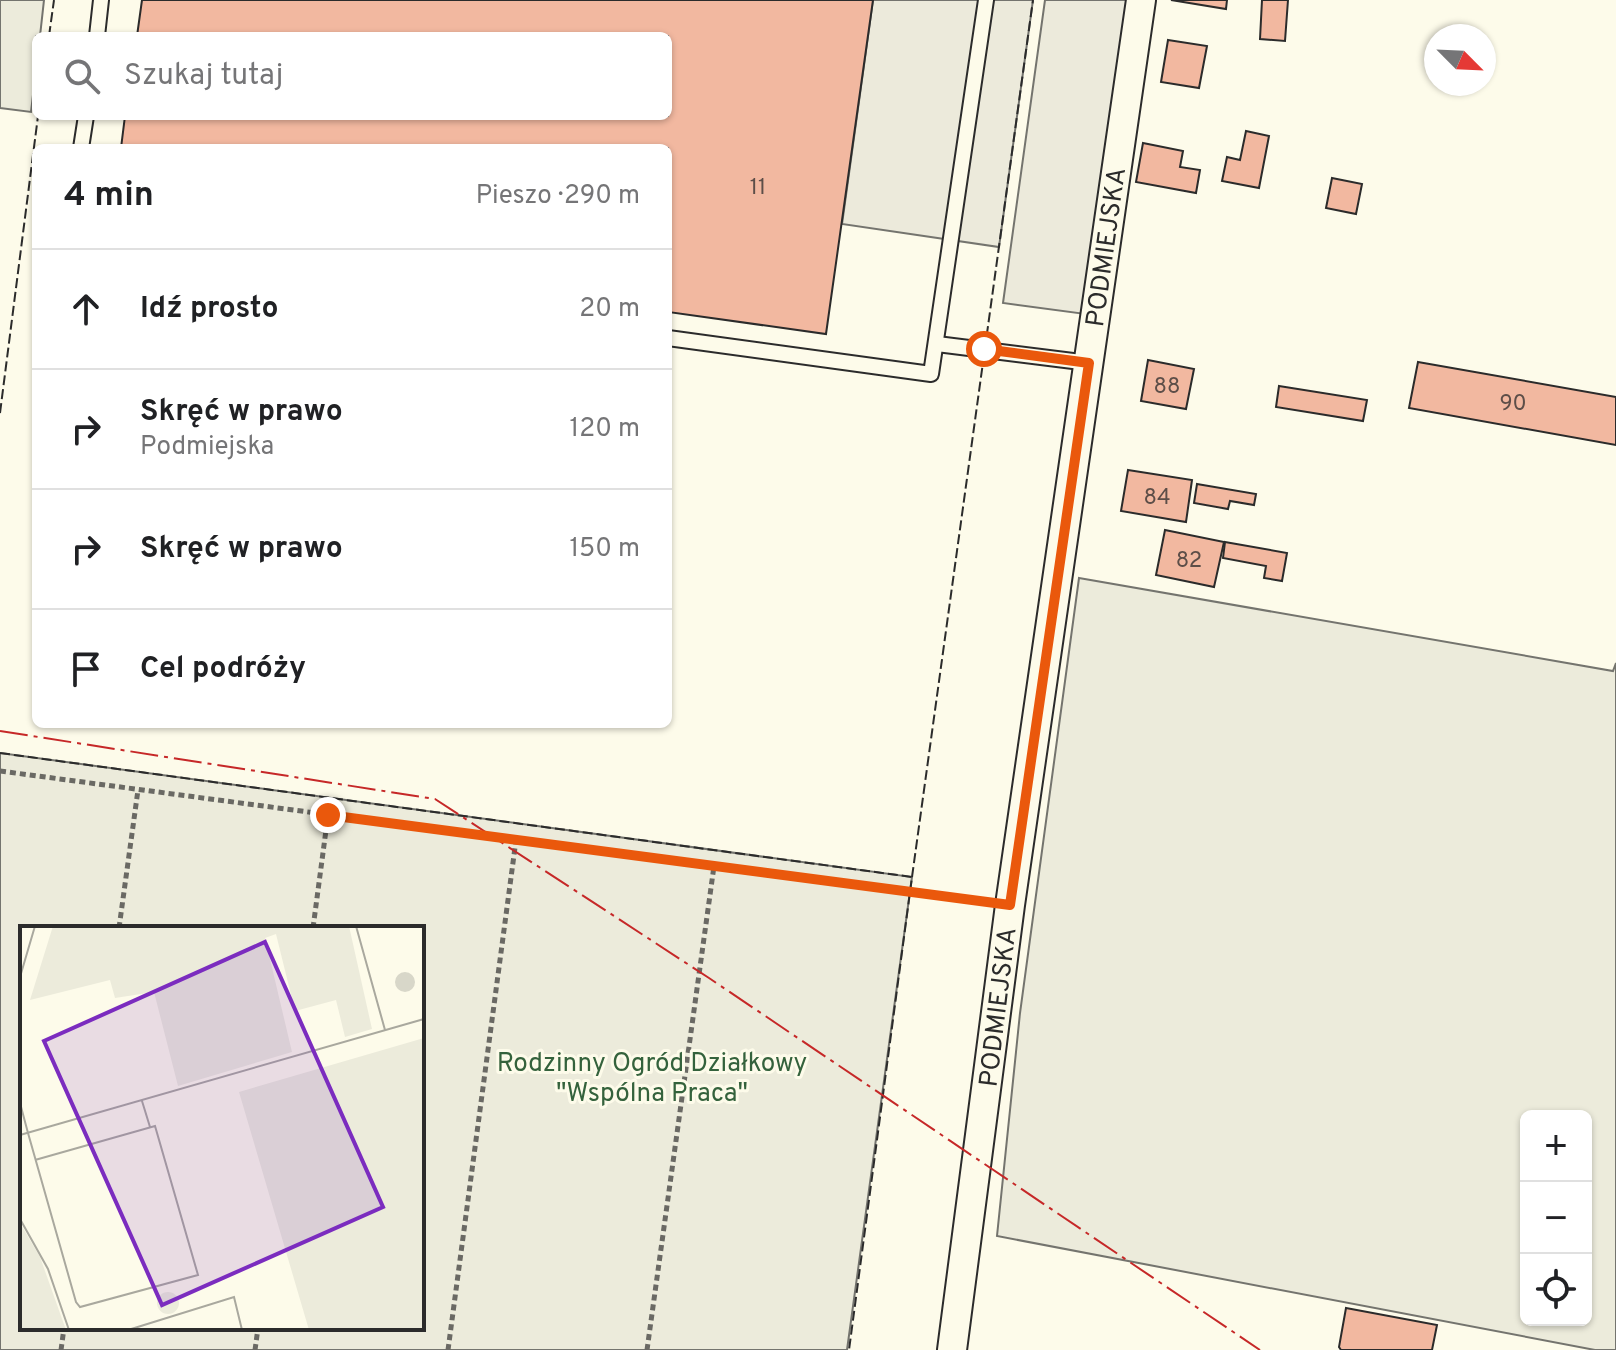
<!DOCTYPE html>
<html lang="pl">
<meta charset="utf-8">
<style>
:root{--surface:#fff;--page:#f2f2f2;--text:#202124;--muted:#757577;--line:#e0e0e0}
body{margin:0;font-family:Overpass,sans-serif;background:var(--page);color:var(--text)}
.controls{position:absolute;right:24px;bottom:24px;display:grid;overflow:hidden;border-radius:12px;box-shadow:0 2px 6px #0004}
.controls button{width:72px;height:72px;display:grid;place-items:center;padding:0;border:0;border-bottom:2px solid var(--line);background:var(--surface);color:var(--text);font:40px sans-serif}
.compass{position:absolute;left:1424px;top:24px;width:72px;height:72px;border-radius:50%;background:var(--surface);box-shadow:0 2px 6px #0004;rotate:114deg}
.stop{position:absolute;width:24px;height:24px;margin:-18px;border:6px solid #ea580c;border-radius:50%;background:#fff}
.stop.end{background:#ea580c;border-color:#fff;box-shadow:0 2px 8px #0008}
.list{margin:0;padding:0;list-style:none}
h2{display:flex;justify-content:space-between;align-items:center;height:104px;margin:0;padding:0 32px;font-size:34px}
h2 small{font-size:26px;font-weight:400;color:var(--muted)}
.list li{display:grid;grid-template-columns:52px 1fr auto;gap:24px;align-items:center;box-sizing:border-box;height:120px;padding:0 32px;border-top:2px solid var(--line)}
.list b{display:block;font-size:30px;white-space:nowrap}
.list p{margin:0;font-size:26px;white-space:nowrap;color:var(--muted)}
.list em{font-size:26px;font-style:normal;color:var(--muted)}
.icon{flex:none;width:44px;height:44px;fill:none;stroke:currentColor;stroke-width:2;stroke-linecap:round;stroke-linejoin:round}
.map{position:relative;flex:none;width:1616px;height:1350px;overflow:hidden}
.search{position:absolute;background:var(--surface);box-shadow:0 2px 6px #0004;left:32px;top:32px;width:640px;height:88px;display:flex;align-items:center;gap:20px;box-sizing:border-box;padding:0 28px;border-radius:12px;color:var(--muted);font-size:30px}
.panel{position:absolute;background:var(--surface);box-shadow:0 2px 6px #0004;left:32px;top:144px;width:640px;height:584px;border-radius:12px}
.map>svg:first-child{display:block}
.green{fill:#ecebdb;stroke:#74746e;stroke-width:2;fill-rule:evenodd}
.parking{fill:#eceadb;stroke:#74746e;stroke-width:2}
.building{fill:#f2b8a0;stroke:#2b2b2b;stroke-width:2}
.lines{fill:none;stroke-linecap:round;stroke-linejoin:round}
.lane-casing{stroke:#2b2b2b;stroke-width:18}
.street-casing{stroke:#2b2b2b;stroke-width:32}
.path{stroke:#6a6964;stroke-width:5;stroke-dasharray:6 4;stroke-linecap:butt}
.lane{stroke:#fdfbea;stroke-width:14}
.street{stroke:#fdfbea;stroke-width:28}
.fence{stroke:#2b2b2b;stroke-width:2;stroke-dasharray:10 4;stroke-linecap:butt}
.power{stroke:#c62828;stroke-width:2;stroke-dasharray:28 6 4 6;stroke-linecap:butt}
.route{stroke:#ea580c;stroke-width:10}
.labels{text-anchor:middle;stroke-width:6;stroke-linejoin:round;paint-order:stroke}
.number-label{font-size:22px;fill:#5d4e48}
.street-label{font-size:26px;fill:#2b2b2b;stroke:#fdfbea}
.park-label{font-size:26px;fill:#34623c;stroke:#fdfbea}
.inset-road{fill:none;stroke:#a9a89e;stroke-width:2}
.view{fill:#7b2cbf;fill-opacity:0.15;stroke:#7b2cbf;stroke-width:4}
.inset-edge{fill:none;stroke:#2b2b2b;stroke-width:4}
</style>
<div class="map">
<svg width="1616" height="1350" viewBox="0 0 1616 1350">
<rect width="100%" height="100%" fill="#fdfbea"/>
<g class="green">
<path d="M0,0H44L40,36H36V69L31,112L0,108Z"/>
<path d="M1079,578L1613,671L1616,663V1350H1595L997,1236L1020,1013ZM1526,1116H1586V1320H1526Z"/>
<path d="M0,753L912,877L847,1350H0ZM422,928V1328H22V928Z"/>
</g>
<g class="parking">
<path d="M873,0H1033L999,247L842,224Z"/>
<path d="M1045,0H1128L1085,314L1003,303Z"/>
</g>
<g class="building">
<path d="M142,0H873L826,334L668,312V148H121L125,116H668V36H137Z"/>
<path d="M1171,0H1227L1226,9Z"/>
<path d="M1262,0H1288L1285,41L1260,39Z"/>
<path d="M1168,40L1207,46L1199,88L1161,82Z"/>
<path d="M1246,131L1269,136L1259,188L1222,181L1227,157L1240,160Z"/>
<path d="M1143,143L1183,151L1180,167L1200,170L1196,193L1136,182Z"/>
<path d="M1332,178L1362,184L1356,214L1326,208Z"/>
<path d="M1148,360L1194,369L1186,409L1141,401Z"/>
<path d="M1418,362L1616,397V445L1409,408Z"/>
<path d="M1279,386L1367,400L1363,421L1276,407Z"/>
<path d="M1128,470L1192,480L1186,522L1121,511Z"/>
<path d="M1197,484L1256,494L1254,505L1230,501L1228,509L1194,503Z"/>
<path d="M1165,530L1224,542L1214,587L1156,575Z"/>
<path d="M1225,542L1287,553L1282,581L1264,578L1266,566L1223,558Z"/>
<path d="M1346,1308L1437,1325L1432,1350H1341L1339,1347Z"/>
</g>
<g class="lines">
<g class="lane-casing">
<g id="lane">
<path d="M97,36L101,0"/>
<path d="M81,148L86,116"/>
<path d="M668,338L931,374L986,0"/>
<path d="M937,344L1089,363"/>
</g>
</g>
<g class="street-casing">
<path id="street" d="M952,1350L1010,905L1141,0"/>
</g>
<g class="path">
<path d="M0,771L985,902"/>
<path d="M119,928L138,790"/>
<path d="M313,928L328,815"/>
<path d="M61,1350L64,1328"/>
<path d="M255,1350L258,1328"/>
<path d="M448,1350L516,840"/>
<path d="M647,1350L714,866"/>
</g>
<use href="#lane" class="lane"/>
<use href="#street" class="street"/>
<g class="fence">
<path d="M49,36L54,0"/>
<path d="M0,413L38,116"/>
<path d="M0,753L912,877L849,1350"/>
<path d="M912,877L1033,0"/>
</g>
<path class="power" d="M0,731L435,799L709,978L1260,1350"/>
</g>
<g class="lines">
<path class="route" d="M328,815L1010,905L1089,363L984,349"/>
</g>
<g class="labels">
<g class="number-label">
<text x="758" y="194">11</text>
<text x="1167" y="393">88</text>
<text x="1513" y="410">90</text>
<text x="1157" y="504">84</text>
<text x="1189" y="567">82</text>
</g>
<g class="street-label">
<text transform="translate(1105 247) rotate(-82)" y="9">PODMIEJSKA</text>
<text transform="translate(997 1007) rotate(-83)" y="9">PODMIEJSKA</text>
</g>
<g class="park-label">
<text x="652" y="1071">Rodzinny Ogród Działkowy<tspan x="652" dy="30">"Wspólna Praca"</tspan></text>
</g>
</g>
<g transform="translate(20 926)">
<rect width="404" height="404" fill="#fdfbea"/>
<path d="M33,0H329L352,103L325,111L316,74L275,85L256,8L245,12L272,126L158,160L134,66L95,72L90,54L10,74ZM404,112V404H289L219,166ZM0,297L20,331L46,404H0ZM137 377a11 11 0 1 1 22 0a11 11 0 1 1-22 0Z" fill="#ecebdb"/>
<path d="M375 56a10 10 0 1 1 20 0a10 10 0 1 1-20 0Z" fill="#d8d7c9"/>
<path class="inset-road" d="M336,0L365,104M0,51L15,0M122,175L130,201M0,177L8,207L56,376L60,381L178,349L135,200L15,234M0,209L404,93M0,293L28,343L49,404M108,404L214,371L222,404"/>
<path class="view" d="M245,16L363,281L142,379L24,115Z"/>
<rect width="404" height="404" class="inset-edge"/>
</g>
</svg>
<div class="controls">
<button>+</button>
<button>−</button>
<button><svg class="icon" aria-label="locate" viewBox="0 0 24 24"><circle cx="12" cy="12" r="6"/><path d="M12 2v4M12 18v4M2 12h4M18 12h4"/></svg></button>
</div>
<svg class="compass" viewBox="-18 -18 36 36"><path d="M0-13l5 13h-10z" fill="#e53935"/><path d="M0 13l5-13h-10z" fill="#757577"/></svg>
<div class="stop" style="left:984px;top:349px"></div>
<div class="stop end" style="left:328px;top:815px"></div>
<div class="search"><svg class="icon" aria-label="search" viewBox="0 0 24 24"><circle cx="10" cy="10" r="6"/><path d="M15 15l6 6"/></svg>Szukaj tutaj</div>
<section class="panel">
<h2>4 min<small>Pieszo · 290 m</small></h2>
<ul class="list">
<li><svg class="icon" aria-label="ahead" viewBox="0 0 24 24"><path d="M12 20V5M6 11l6-6 6 6"/></svg><div><b>Idź prosto</b></div><em>20 m</em></li>
<li><svg class="icon" aria-label="right" viewBox="0 0 24 24"><path d="M7 20v-9h11M14 6l5 5-5 5"/></svg><div><b>Skręć w prawo</b><p>Podmiejska</p></div><em>120 m</em></li>
<li><svg class="icon" aria-label="right" viewBox="0 0 24 24"><path d="M7 20v-9h11M14 6l5 5-5 5"/></svg><div><b>Skręć w prawo</b></div><em>150 m</em></li>
<li><svg class="icon" aria-label="arrive" viewBox="0 0 24 24"><path d="M6 21V4h12l-3 4 3 4H6"/></svg><div><b>Cel podróży</b></div></li>
</ul>
</section>
</div>
